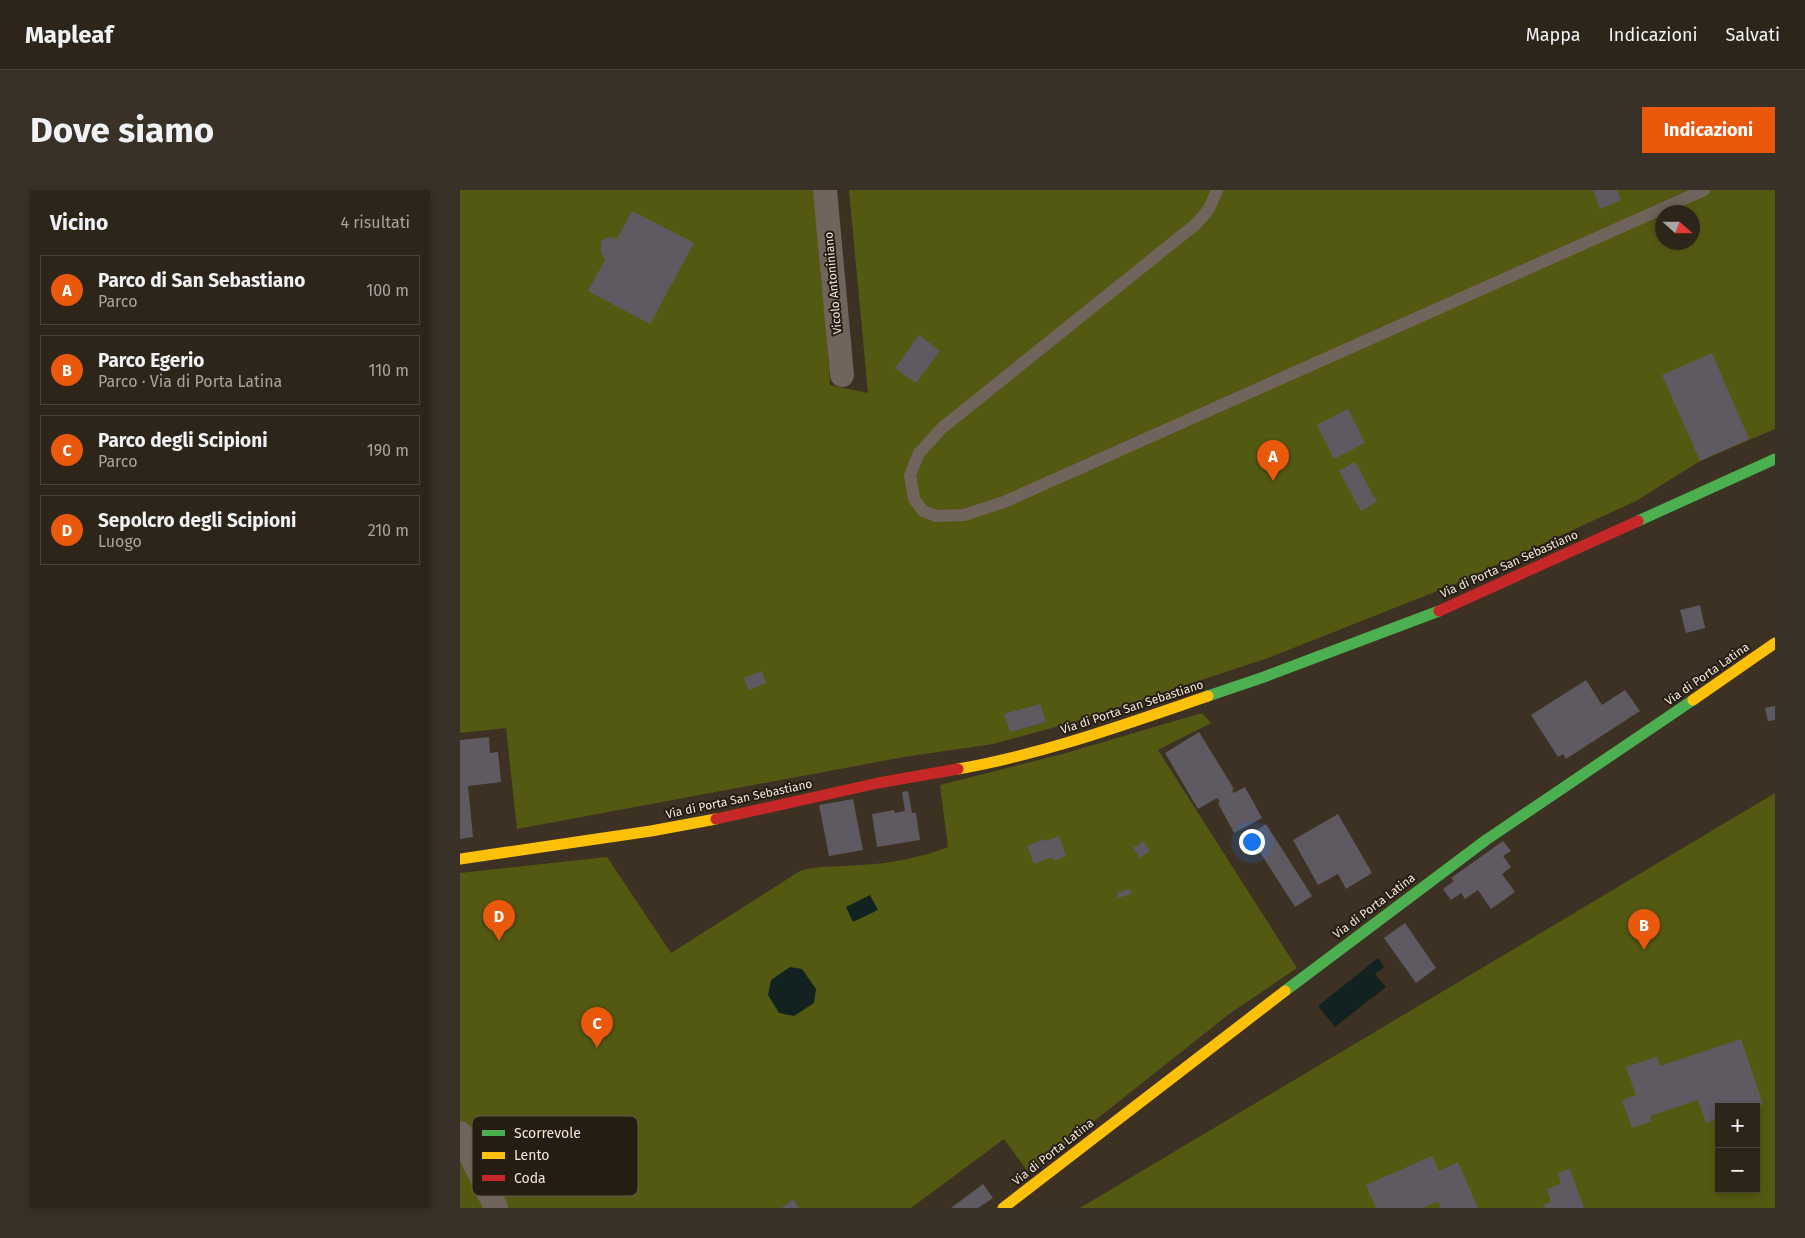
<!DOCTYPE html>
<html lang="it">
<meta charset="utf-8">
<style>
:root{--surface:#2d251a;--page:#393127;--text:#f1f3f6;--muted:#a7a5a2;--line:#484239;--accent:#ea580c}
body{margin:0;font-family:"Fira Sans",sans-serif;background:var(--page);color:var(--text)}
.controls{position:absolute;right:15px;bottom:15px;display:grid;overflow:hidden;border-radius:0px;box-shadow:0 2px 8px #0003}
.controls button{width:45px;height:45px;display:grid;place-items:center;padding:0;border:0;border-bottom:1px solid var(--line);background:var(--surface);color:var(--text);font:25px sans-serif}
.compass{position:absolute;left:1195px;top:15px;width:45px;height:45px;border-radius:50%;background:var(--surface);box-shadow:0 2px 8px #0003;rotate:111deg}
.you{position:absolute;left:791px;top:651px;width:18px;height:18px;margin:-12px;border:4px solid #fff;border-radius:50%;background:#1a73e8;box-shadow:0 0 0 8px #1a73e833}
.badge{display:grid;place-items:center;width:32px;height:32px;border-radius:50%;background:var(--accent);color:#fff;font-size:16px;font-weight:700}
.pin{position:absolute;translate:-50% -41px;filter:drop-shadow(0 1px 2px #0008)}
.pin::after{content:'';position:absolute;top:26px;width:18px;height:15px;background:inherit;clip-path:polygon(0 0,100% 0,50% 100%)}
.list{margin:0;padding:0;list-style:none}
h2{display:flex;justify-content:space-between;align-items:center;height:65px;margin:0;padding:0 20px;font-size:21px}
h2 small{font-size:16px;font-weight:400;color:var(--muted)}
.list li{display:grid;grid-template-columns:32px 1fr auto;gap:15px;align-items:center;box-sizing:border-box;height:70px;margin:0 10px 10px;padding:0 10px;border:1px solid var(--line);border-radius:0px}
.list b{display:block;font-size:19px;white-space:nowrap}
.list p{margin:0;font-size:16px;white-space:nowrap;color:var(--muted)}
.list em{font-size:16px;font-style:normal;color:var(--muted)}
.map{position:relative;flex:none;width:1315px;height:1018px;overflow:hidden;border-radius:0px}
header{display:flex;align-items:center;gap:30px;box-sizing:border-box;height:70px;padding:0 25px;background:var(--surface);border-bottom:1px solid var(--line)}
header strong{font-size:24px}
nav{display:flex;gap:28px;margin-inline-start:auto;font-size:18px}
.intro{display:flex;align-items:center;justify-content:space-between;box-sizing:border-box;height:120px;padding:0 30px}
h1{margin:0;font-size:35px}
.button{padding:12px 22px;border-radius:0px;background:var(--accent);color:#fff;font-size:18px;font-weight:700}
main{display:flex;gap:30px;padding:0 30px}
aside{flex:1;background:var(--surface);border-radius:0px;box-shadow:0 2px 8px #0003}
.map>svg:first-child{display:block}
.green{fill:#545912;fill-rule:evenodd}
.water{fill:#122220}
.building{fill:#5f5a62}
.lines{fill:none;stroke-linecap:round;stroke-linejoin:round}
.lane{stroke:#70645c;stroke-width:12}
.street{stroke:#70645c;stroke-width:24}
.fast{stroke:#4caf50;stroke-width:11}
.slow{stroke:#ffc107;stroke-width:11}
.jam{stroke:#c62828;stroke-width:11}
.labels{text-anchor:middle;stroke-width:4;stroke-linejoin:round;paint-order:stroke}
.street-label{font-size:12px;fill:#f3e7d8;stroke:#251d11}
.key{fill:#251d11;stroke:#635a4d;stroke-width:1}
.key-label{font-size:14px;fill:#f3e7d8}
</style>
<header>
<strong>Mapleaf</strong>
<nav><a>Mappa</a><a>Indicazioni</a><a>Salvati</a></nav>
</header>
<div class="intro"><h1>Dove siamo</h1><a class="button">Indicazioni</a></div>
<main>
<aside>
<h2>Vicino<small>4 risultati</small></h2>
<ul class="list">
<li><span class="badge">A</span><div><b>Parco di San Sebastiano</b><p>Parco</p></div><em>100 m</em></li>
<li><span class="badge">B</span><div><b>Parco Egerio</b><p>Parco · Via di Porta Latina</p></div><em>110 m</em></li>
<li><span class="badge">C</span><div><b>Parco degli Scipioni</b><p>Parco</p></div><em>190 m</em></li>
<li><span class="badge">D</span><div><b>Sepolcro degli Scipioni</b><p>Luogo</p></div><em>210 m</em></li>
</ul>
</aside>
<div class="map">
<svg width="1315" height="1018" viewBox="0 0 1315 1018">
<rect width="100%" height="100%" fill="#3c3122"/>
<g class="green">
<path d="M0,0H357L370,195L408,203L389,0H1315V239L1240,271L1176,311L995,394L808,468L614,532L533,554L444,567L57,639L46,538L0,543ZM1202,22H1232V52H1202Z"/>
<path d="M742,523L751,533L698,560L837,778L769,824L569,983L544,949L451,1018H339L333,1009L321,1018H0V683L147,667L211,763L340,681C359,675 381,677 401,675C428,674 463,667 488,657L480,595L606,563Z"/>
<path d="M1315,603V1018H620ZM1259,917H1296V999H1259Z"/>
</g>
<g class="water">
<path d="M410,705L418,720L393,732L386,717Z"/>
<path d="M918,768L924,777L915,784L926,797L875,837L858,816Z"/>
<path d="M330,777L342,779L356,799L354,813L334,826L319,823L308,805L311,790Z"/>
</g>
<g class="building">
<path d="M1133,0H1157L1161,10L1140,19Z"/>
<path d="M172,21L234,53L190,134L128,101L145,70L141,62V51L150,47L157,49Z"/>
<path d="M459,145L480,161L456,193L435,178Z"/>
<path d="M1252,163L1289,249L1240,271L1202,185Z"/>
<path d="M888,219L905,253L874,269L857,235Z"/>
<path d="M895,272L917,312L901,321L879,281Z"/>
<path d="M1240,415L1245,438L1226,443L1220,420Z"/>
<path d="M302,481L306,493L289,500L284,488Z"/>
<path d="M1126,490L1142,515L1165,500L1180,521L1106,569L1103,564L1098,567L1071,525Z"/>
<path d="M580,514L586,532L550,542L544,524Z"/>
<path d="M1315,516V530L1308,531L1305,518Z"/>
<path d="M739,542L774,599L772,600L774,603L785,597L802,628L774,643L758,613L760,612L757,608L738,619L705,563Z"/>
<path d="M29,547L30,563L38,562L41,592L8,596L13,647L0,649V550Z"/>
<path d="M448,601L452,623H456L460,650L417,657L412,624L434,620L435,623L445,621L442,602Z"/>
<path d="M393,609L403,660L369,666L359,615Z"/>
<path d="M878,624L912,683L886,699L878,684L858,695L833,650Z"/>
<path d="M806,634L852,706L835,717L789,645Z"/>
<path d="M599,646L606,666L594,671L592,667L574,674L567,656L585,649L586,651Z"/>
<path d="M683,651L690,661L680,668L673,658Z"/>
<path d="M1043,651L1051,661L1043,666L1051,677L1042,684L1055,702L1031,719L1018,700L1005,709L1001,703L991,710L983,699L994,691L991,688Z"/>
<path d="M669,699L671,704L658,708L657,703Z"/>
<path d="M945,733L976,778L956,793L924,748Z"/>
<path d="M1281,849L1303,914L1294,917H1259V929L1246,933L1238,910L1190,926L1192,931L1172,938L1162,910L1176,905L1166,877L1197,867L1200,876Z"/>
<path d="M972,966L979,981L998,972L1018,1018H981L978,1011L963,1018H916L906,995Z"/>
<path d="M1110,979L1124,1018H1085L1083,1015L1091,1012L1087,999L1101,994L1098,983Z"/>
<path d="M523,994L533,1008L518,1018H491Z"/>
<path d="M333,1009L339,1018H321Z"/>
</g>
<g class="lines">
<path class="lane" d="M757,0L749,19L736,34L482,238L459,263L450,285L454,309L463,321L476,326L504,325L544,312L1244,0"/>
<g class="street">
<path d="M365,0L382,185"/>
<path d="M0,943L36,1018"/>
</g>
<g class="fast">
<path d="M1178,331L1315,269"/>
<path d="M748,506L804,487L979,421"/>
<path d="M825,801L1026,650L1233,510"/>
</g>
<g class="slow">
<path d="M1233,510L1315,453"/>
<path d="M498,579C584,564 666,534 748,506"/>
<path d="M0,669L191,641L256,629"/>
<path d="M543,1018L825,801"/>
</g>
<g class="jam">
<path d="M979,421L1178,331"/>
<path d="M256,629L418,593L498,579"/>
</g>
</g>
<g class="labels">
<g class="street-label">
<text transform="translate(373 93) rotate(-95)" y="4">Vicolo Antoniniano</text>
<text transform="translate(1049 374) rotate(-24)" y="4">Via di Porta San Sebastiano</text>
<text transform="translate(1247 484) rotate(-35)" y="4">Via di Porta Latina</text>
<text transform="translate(672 517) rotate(-18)" y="4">Via di Porta San Sebastiano</text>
<text transform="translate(279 609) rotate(-12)" y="4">Via di Porta San Sebastiano</text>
<text transform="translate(914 716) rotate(-37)" y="4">Via di Porta Latina</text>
<text transform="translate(593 962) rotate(-38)" y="4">Via di Porta Latina</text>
</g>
</g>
<rect x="12" y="926" width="166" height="80" rx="8" class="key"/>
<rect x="22" y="940" width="23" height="6" fill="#4caf50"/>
<rect x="22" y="962" width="23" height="7" fill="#ffc107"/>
<rect x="22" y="985" width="23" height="6" fill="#c62828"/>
<g class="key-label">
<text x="54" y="948">Scorrevole</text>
<text x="54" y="970">Lento</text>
<text x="54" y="993">Coda</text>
</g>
</svg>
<div class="controls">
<button>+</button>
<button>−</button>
</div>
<svg class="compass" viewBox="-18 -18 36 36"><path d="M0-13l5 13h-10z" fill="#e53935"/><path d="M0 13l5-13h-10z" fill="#a7a5a2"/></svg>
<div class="you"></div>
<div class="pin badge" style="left:813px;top:291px">A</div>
<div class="pin badge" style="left:1184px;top:760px">B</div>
<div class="pin badge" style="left:137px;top:858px">C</div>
<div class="pin badge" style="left:39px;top:751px">D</div>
</div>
</main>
